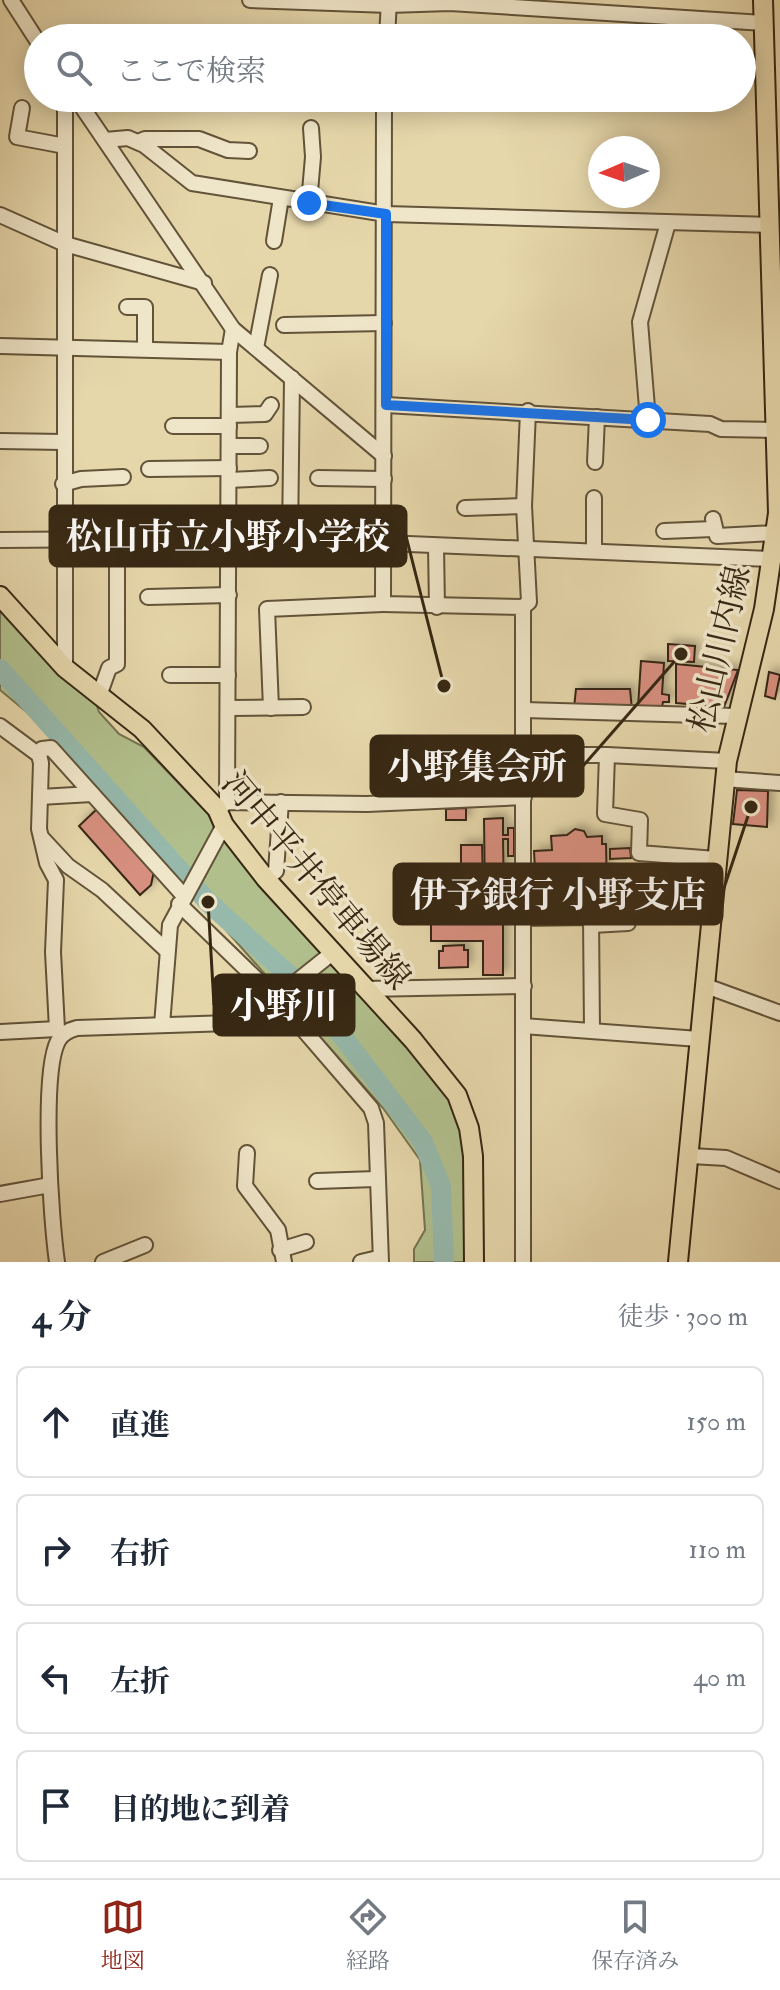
<!DOCTYPE html>
<html lang="ja">
<meta charset="utf-8">
<style>
:root{--surface:#fff;--page:#f2f2f3;--text:#1f2937;--muted:#747a83;--line:#e0e1e3;--accent:#8f2418}
body{margin:0;font-family:"IM FELL Double Pica","Noto Serif JP",serif;background:var(--page);color:var(--text)}
.compass{position:absolute;left:588px;top:136px;width:72px;height:72px;border-radius:50%;background:var(--surface);box-shadow:0 4px 20px #0003;rotate:268deg}
.stop{position:absolute;width:24px;height:24px;margin:-18px;border:6px solid #1a73e8;border-radius:50%;background:#fff}
.stop.end{background:#1a73e8;border-color:#fff;box-shadow:0 2px 8px #0008}
.list{margin:0;padding:0;list-style:none}
h2{display:flex;justify-content:space-between;align-items:center;height:104px;margin:0;padding:0 32px;font-size:34px}
h2 small{font-size:26px;font-weight:400;color:var(--muted)}
.list li{display:grid;grid-template-columns:52px 1fr auto;gap:24px;align-items:center;box-sizing:border-box;height:112px;margin:0 16px 16px;padding:0 16px;border:2px solid var(--line);border-radius:12px}
.list b{display:block;font-size:30px;white-space:nowrap}
.list em{font-size:26px;font-style:normal;color:var(--muted)}
.icon{flex:none;width:44px;height:44px;fill:none;stroke:currentColor;stroke-width:2;stroke-linecap:round;stroke-linejoin:round}
.map{position:relative;flex:none;width:780px;height:1262px;overflow:hidden}
.search{position:absolute;background:var(--surface);box-shadow:0 4px 20px #0003;left:24px;right:24px;top:24px;height:88px;display:flex;align-items:center;gap:20px;box-sizing:border-box;padding:0 28px;border-radius:44px;color:var(--muted);font-size:30px}
.sheet{height:616px;background:var(--surface)}
nav{display:flex;justify-content:space-around;align-items:center;box-sizing:border-box;height:112px;border-top:2px solid var(--line);background:var(--surface);font-size:22px;color:var(--muted)}
nav a{display:grid;justify-items:center;gap:4px}
nav .on{color:var(--accent)}
.map>svg:first-child{display:block}
.green{fill:#b1bf8c;stroke:#747350;stroke-width:2}
.lines{fill:none;stroke-linecap:round;stroke-linejoin:round}
.river{stroke:#96b9ac;stroke-width:20}
.building{fill:#d78f7f;stroke:#362713;stroke-width:2;filter:url(#shadow)}
.minor-casing{stroke:#625339;stroke-width:18}
.major-casing{stroke:#362713;stroke-width:22}
.minor{stroke:#efe5c8;stroke-width:14}
.major{stroke:#e6d7ab;stroke-width:18}
.route{stroke:#1a73e8;stroke-width:10}
.labels{text-anchor:middle;stroke-width:7;stroke-linejoin:round;paint-order:stroke}
.street-label{font-size:34px;fill:#362713;stroke:#efe5c8}
.leader{fill:none;stroke:#362713;stroke-width:3}
.callout-dot{fill:#362713;stroke:#efe5c8;stroke-width:3}
.callout{fill:#362713;stroke:#362713;stroke-width:3}
.callout-label{font-size:36px;text-anchor:middle;font-weight:bold;fill:#fff}
</style>
<div class="map">
<svg width="780" height="1262" viewBox="0 0 780 1262">
<defs>
<filter id="shadow"><feDropShadow dx="4.5" dy="-4.5" stdDeviation="4" flood-color="#0004"/></filter>
</defs>
<rect width="100%" height="100%" fill="#e6d7ab"/>
<filter id="stains"><feTurbulence type="fractalNoise" baseFrequency=".0025" numOctaves="4"/><feColorMatrix values="0 0 0 0 .2 0 0 0 0 .09 0 0 0 0 .02 0 0 0 .5 -.17"/></filter>
<radialGradient id="worn" r=".72"><stop offset=".6" stop-color="#630" stop-opacity="0"/><stop offset="1" stop-color="#630" stop-opacity=".3"/></radialGradient>
<path class="green" d="M0,611L48,661L96,703L99,712L119,734L144,747L210,816L278,904L450,1096L465,1145L466,1262H414V1249L425,1230L420,1160L383,1108L52,733L0,690Z"/>
<g class="lines">
<path class="river" d="M0,669L208,902L311,995L423,1142L441,1186L444,1262"/>
</g>
<g class="building">
<path d="M668,644L695,646L694,662L668,661Z"/>
<path d="M641,661L664,663L662,694L669,695V702H663L662,707H638Z"/>
<path d="M676,664L738,670L724,707L676,703Z"/>
<path d="M769,672L780,675L775,699L765,696Z"/>
<path d="M576,689H630L632,710L574,708Z"/>
<path d="M737,790L768,791L767,827L733,824Z"/>
<path d="M98,808L154,871L151,885L140,895L79,826Z"/>
<path d="M466,808V820H446V809Z"/>
<path d="M503,818V835H508V828H514V856H508V839H503L504,896H485L484,819Z"/>
<path d="M575,829L584,831L587,837L602,836V844H606L607,893H603V900L587,901L576,909L567,901L552,902L551,886L536,887L534,851L552,850L551,836L567,835Z"/>
<path d="M461,845H482L483,882L461,883Z"/>
<path d="M630,848L631,858L610,859V849Z"/>
<path d="M483,901H503V975H483V941H431V922H483Z"/>
<path d="M464,945V950H468V967L439,968V951H443V946Z"/>
</g>
<g class="lines">
<g class="minor-casing">
<g id="minor">
<path d="M11,0L38,42"/>
<path d="M250,0L389,5L450,3L764,23"/>
<path d="M387,38L389,0"/>
<path d="M76,98L233,329L384,456"/>
<path d="M384,98L383,604L523,607V1262"/>
<path d="M22,108L17,137L65,146"/>
<path d="M105,140L128,138L144,145L192,183L386,214L770,225"/>
<path d="M138,142L145,139H199L228,150L249,151"/>
<path d="M309,203L313,157L311,128"/>
<path d="M0,215L65,244L204,283"/>
<path d="M274,241L281,198"/>
<path d="M127,307H145V349"/>
<path d="M284,325L384,323"/>
<path d="M0,346L229,352"/>
<path d="M256,348L270,275"/>
<path d="M386,405L710,424L721,429L776,430"/>
<path d="M230,415L265,414L271,405"/>
<path d="M648,420L640,322L668,223"/>
<path d="M173,426H229"/>
<path d="M0,441L64,442"/>
<path d="M229,446H260"/>
<path d="M595,462L597,417"/>
<path d="M149,469L229,468"/>
<path d="M318,478L384,479"/>
<path d="M229,480L270,478"/>
<path d="M63,484L81,479L123,477"/>
<path d="M594,498V549"/>
<path d="M465,508L524,506"/>
<path d="M713,519L717,536L776,533"/>
<path d="M664,531L713,529"/>
<path d="M290,539L292,378"/>
<path d="M0,540L384,537"/>
<path d="M385,543L772,559"/>
<path d="M436,546L437,607"/>
<path d="M148,597L229,595"/>
<path d="M523,607L529,602L524,506L528,411"/>
<path d="M65,668V98"/>
<path d="M170,675H228"/>
<path d="M99,696L109,668L117,664V541"/>
<path d="M228,708L303,707"/>
<path d="M271,708L267,609L383,604"/>
<path d="M524,710L735,716"/>
<path d="M0,726L39,755L41,763L39,829L47,863L56,880L53,952L57,1029L62,1035"/>
<path d="M39,755L42,749L51,748L184,896"/>
<path d="M523,755H607L605,814L640,820L639,853L716,859"/>
<path d="M607,755L727,761"/>
<path d="M724,779L780,783"/>
<path d="M40,797L92,794"/>
<path d="M227,802L229,352L233,329"/>
<path d="M222,806L227,802L367,804L524,797"/>
<path d="M42,838L68,866L102,890L166,950"/>
<path d="M266,879L276,871L281,802"/>
<path d="M179,904L277,999L371,1108L376,1123L381,1262"/>
<path d="M524,918L591,917L592,1029"/>
<path d="M592,925L628,923"/>
<path d="M706,986L780,1013"/>
<path d="M364,989L524,986"/>
<path d="M162,1025L170,925L224,825"/>
<path d="M523,1026L699,1039"/>
<path d="M0,1032L57,1029"/>
<path d="M247,1153L245,1186L278,1230L284,1262"/>
<path d="M691,1156L726,1158L780,1181"/>
<path d="M317,1181L376,1179"/>
<path d="M0,1194L50,1185"/>
<path d="M280,1250L306,1242"/>
<path d="M57,1262C51,1221 41,1074 58,1041C62,1033 69,1030 77,1028L230,1023L261,1010L331,954"/>
<path d="M103,1262L145,1245"/>
<path d="M361,1262L378,1258"/>
</g>
</g>
<g class="major-casing">
<g id="major">
<path d="M0,596L65,668L142,729L217,809L224,825L266,879L413,1040L457,1095L469,1128L473,1156L474,1262"/>
<path d="M678,1262L727,761L764,609L778,513L763,0"/>
</g>
</g>
<use href="#minor" class="minor"/>
<use href="#major" class="major"/>
</g>
<g class="lines">
<path class="route" d="M309,203L386,214V405L648,420"/>
</g>
<g class="labels">
<g class="street-label">
<text transform="translate(719 649) rotate(-77)" y="12">松山川内線</text>
<text transform="translate(317 880) rotate(50)" y="12">河中平井停車場線</text>
</g>
</g>
<path class="leader" d="M444 686L406 536M681 654L583 766M751 807L722 894M208 902L214 1005"/>
<g class="callout-dot">
<circle cx="444" cy="686" r="8"/>
<circle cx="681" cy="654" r="8"/>
<circle cx="751" cy="807" r="8"/>
<circle cx="208" cy="902" r="8"/>
</g>
<g class="callout">
<rect x="50" y="506" width="356" height="60" rx="8"/>
<rect x="371" y="736" width="212" height="60" rx="8"/>
<rect x="394" y="864" width="328" height="60" rx="8"/>
<rect x="214" y="975" width="140" height="60" rx="8"/>
</g>
<g class="callout-label">
<text x="228" y="549">松山市立小野小学校</text>
<text x="477" y="779">小野集会所</text>
<text x="558" y="907">伊予銀行 小野支店</text>
<text x="284" y="1018">小野川</text>
</g>
<rect width="100%" height="100%" filter="url(#stains)"/>
<rect width="100%" height="100%" fill="url(#worn)"/>
</svg>
<svg class="compass" viewBox="-18 -18 36 36"><path d="M0-13l5 13h-10z" fill="#e53935"/><path d="M0 13l5-13h-10z" fill="#747a83"/></svg>
<div class="stop" style="left:648px;top:420px"></div>
<div class="stop end" style="left:309px;top:203px"></div>
<div class="search"><svg class="icon" aria-label="search" viewBox="0 0 24 24"><circle cx="10" cy="10" r="6"/><path d="M15 15l6 6"/></svg>ここで検索</div>
</div>
<section class="sheet">
<h2>4 分<small>徒歩 · 300 m</small></h2>
<ul class="list">
<li><svg class="icon" aria-label="ahead" viewBox="0 0 24 24"><path d="M12 20V5M6 11l6-6 6 6"/></svg><div><b>直進</b></div><em>150 m</em></li>
<li><svg class="icon" aria-label="right" viewBox="0 0 24 24"><path d="M7 20v-9h11M14 6l5 5-5 5"/></svg><div><b>右折</b></div><em>110 m</em></li>
<li><svg class="icon" aria-label="left" viewBox="0 0 24 24"><path d="M17 20v-9H6M10 6l-5 5 5 5"/></svg><div><b>左折</b></div><em>40 m</em></li>
<li><svg class="icon" aria-label="arrive" viewBox="0 0 24 24"><path d="M6 21V4h12l-3 4 3 4H6"/></svg><div><b>目的地に到着</b></div></li>
</ul>
</section>
<nav>
<a class="on"><svg class="icon" aria-label="map" viewBox="0 0 24 24"><path d="M3 6l6-2 6 2 6-2v14l-6 2-6-2-6 2zM9 4v14M15 6v14"/></svg>地図</a>
<a><svg class="icon" aria-label="directions" viewBox="0 0 24 24"><path d="M12 3l9 9-9 9-9-9zM9 14v-3h6M13 9l2 2-2 2"/></svg>経路</a>
<a><svg class="icon" aria-label="saved" viewBox="0 0 24 24"><path d="M7 4h10v16l-5-4-5 4z"/></svg>保存済み</a>
</nav>
